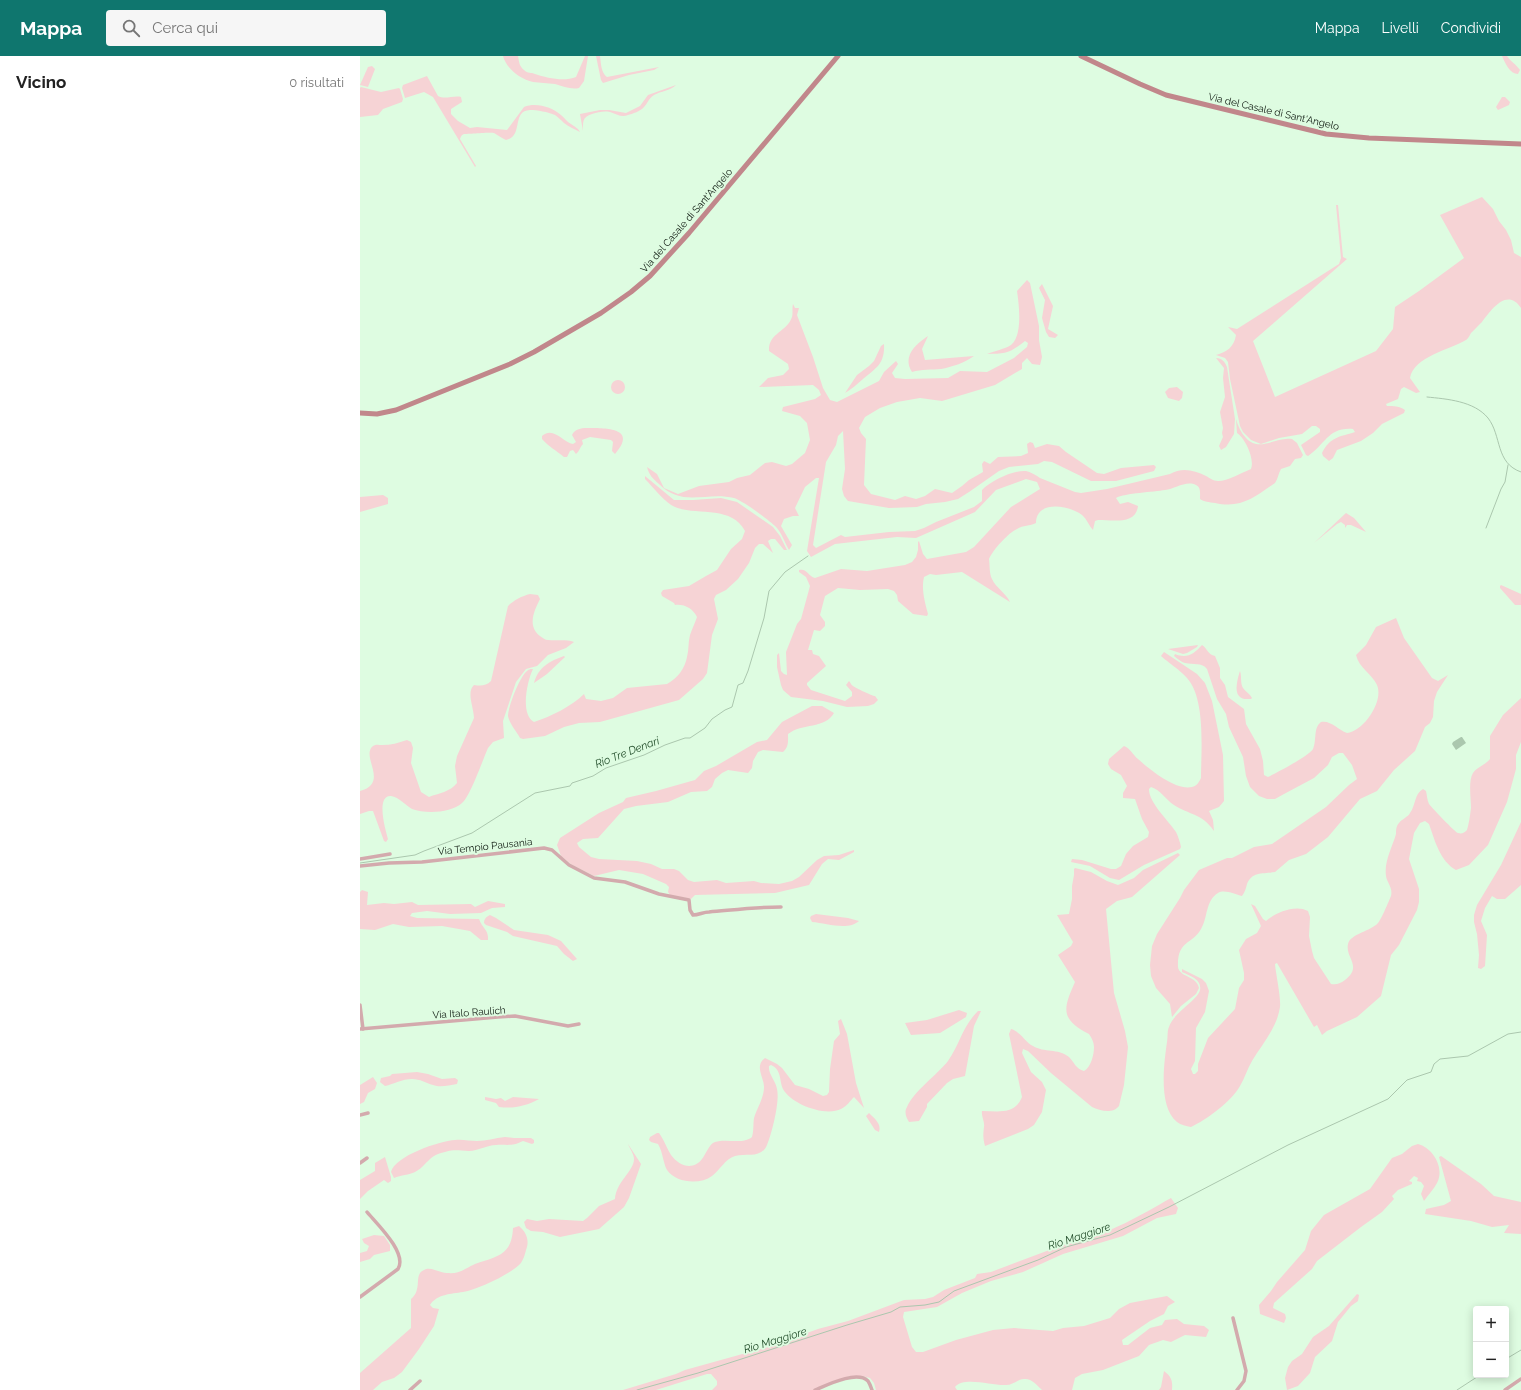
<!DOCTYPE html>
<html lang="it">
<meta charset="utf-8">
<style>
:root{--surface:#fff;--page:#f6f6f6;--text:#222;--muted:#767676;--line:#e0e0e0;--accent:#0f766e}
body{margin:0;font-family:Raleway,sans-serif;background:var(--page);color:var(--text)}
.controls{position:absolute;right:12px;bottom:12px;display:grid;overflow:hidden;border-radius:4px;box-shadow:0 2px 10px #0003}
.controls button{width:36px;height:36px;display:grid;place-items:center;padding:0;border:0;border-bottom:1px solid var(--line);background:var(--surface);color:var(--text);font:20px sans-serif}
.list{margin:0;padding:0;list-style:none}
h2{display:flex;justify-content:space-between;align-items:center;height:52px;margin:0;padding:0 16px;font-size:17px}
h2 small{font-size:13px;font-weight:400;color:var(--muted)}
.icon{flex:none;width:22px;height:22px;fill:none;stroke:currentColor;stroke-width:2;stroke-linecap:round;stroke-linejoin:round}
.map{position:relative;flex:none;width:1161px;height:1334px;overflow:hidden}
header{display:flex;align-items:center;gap:24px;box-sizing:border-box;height:56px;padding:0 20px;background:var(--accent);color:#fff}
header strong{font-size:19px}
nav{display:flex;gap:22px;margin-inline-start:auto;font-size:14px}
.search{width:280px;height:36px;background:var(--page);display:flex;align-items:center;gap:10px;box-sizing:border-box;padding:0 14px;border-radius:4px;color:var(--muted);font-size:15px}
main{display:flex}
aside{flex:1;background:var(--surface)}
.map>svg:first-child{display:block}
.green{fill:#f6d3d5}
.water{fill:#abc7ae}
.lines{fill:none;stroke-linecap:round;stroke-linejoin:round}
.stream{stroke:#abc7ae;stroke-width:1}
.minor{stroke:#d3aaad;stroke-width:3.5}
.secondary{stroke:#c1878b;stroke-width:5}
.labels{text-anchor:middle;stroke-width:4;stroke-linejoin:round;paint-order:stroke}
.street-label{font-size:10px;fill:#0f1a11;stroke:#defce1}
.water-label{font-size:11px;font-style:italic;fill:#204b28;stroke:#defce1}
</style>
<header>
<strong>Mappa</strong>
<div class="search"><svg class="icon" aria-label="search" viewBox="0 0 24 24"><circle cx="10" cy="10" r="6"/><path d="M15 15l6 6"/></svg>Cerca qui</div>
<nav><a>Mappa</a><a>Livelli</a><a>Condividi</a></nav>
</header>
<main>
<aside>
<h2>Vicino<small>0 risultati</small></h2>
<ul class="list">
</ul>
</aside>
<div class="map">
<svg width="1161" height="1334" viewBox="0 0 1161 1334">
<rect width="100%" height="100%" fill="#defce1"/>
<g class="green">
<path d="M143,0H158C159,5 159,10 164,14C168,18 171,16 175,18C187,22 204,26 216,21L225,0H228L224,25L219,32C211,34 203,30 195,28C187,27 180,27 173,26C160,23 146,12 143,0Z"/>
<path d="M236,0H240C241,7 241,17 247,21L299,11L294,14L269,19L243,27L241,24Z"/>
<path d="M1142,0H1147C1151,6 1156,8 1160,14L1158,18C1150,18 1145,7 1142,0Z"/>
<path d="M12,10L15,13L8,31L0,29L8,11Z"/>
<path d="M67,20L78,40C85,44 94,39 101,41L102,46L91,53V58L98,65L110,72L117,71L147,74L164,51C176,46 192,51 201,59C205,62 207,66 211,68C215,71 218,72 220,76C215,73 209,71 204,67C201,64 198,61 195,59C188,56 177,54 170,54C151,55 164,80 146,84C141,82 138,79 134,77C132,76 107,78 104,78C101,79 101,81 100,83L116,110L115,111L73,41L64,36L45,42L42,32L43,29Z"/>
<path d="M316,29C310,35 301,35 294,39C288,43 288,47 284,51C281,55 272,58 268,59C262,62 256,58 250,56C244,55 238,56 232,58C222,61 223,66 223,75L220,58L240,54H249L266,57L280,50L288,39Z"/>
<path d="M1,31L21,36L39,32L40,33L43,43L42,46L23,53L18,59L0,61V32Z"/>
<path d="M1142,41H1145L1150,46L1149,49L1138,54L1136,51Z"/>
<path d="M1122,141L1133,153L1139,165L1146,174L1151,184L1154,197L1161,201V252C1147,231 1131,254 1122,266C1118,270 1115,273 1111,277C1110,279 1108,283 1106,284C1090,294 1054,300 1050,322L1060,336L1056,337L1044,331L1041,333L1038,343L1026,348L1027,350C1033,350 1040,350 1045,354L1044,357L1022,368L1013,377L1001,385L977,394L973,402L969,405L963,400L962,397C970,381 979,381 995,376L993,373C968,371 966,388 948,400L946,399L941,389L960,376V373L956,370H952L942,378L919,382L901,388L891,384L883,376L880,370L870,323L868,306L865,302L856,299C867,296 874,291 876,279L868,271L877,273L979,208L981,202L976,149H978L983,201L987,203L893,285L915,341L1016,295L1033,273L1035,251L1059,235L1104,202L1080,159Z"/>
<path d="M667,224L670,227L679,270V284L682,301L680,309L672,308L667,302L662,307V313L635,329L582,345L560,342L537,346L520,352L505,361L499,372L501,377L506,383L504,429L511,438L535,444L545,440L556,443L565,440L575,433L592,437L602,430L609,424L623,416L622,408L624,405L630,408L638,401L661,400L668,397L667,388L670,386L673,387L675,392L687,388L699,390L706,396L737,417L744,418L761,412L794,409L796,411L794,415L756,425H731L692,406L684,405L678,408L649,411L639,415L609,436L598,443L585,446L566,448L557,451L529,452L488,445L484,440L482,433L485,413L483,375L478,380L476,389L466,406L453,489L456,492L481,479L485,481L529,476L555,475L564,472L576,466L614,451L622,445V434C631,425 653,414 666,415C670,416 676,419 680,422L715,436L721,437L747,433L810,418C822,411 834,414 846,420C850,422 853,425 858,425C868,425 881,417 891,413C895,403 885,382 877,377L876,363C878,370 881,377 886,382C900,397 916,380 932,383L937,387L943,399L941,402L935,403L930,410L921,413C918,418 918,423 915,427C895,441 881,453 855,447C849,446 844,446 840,443C840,437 841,431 836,429C826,424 815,433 805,434C794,436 765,437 756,442L760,448L768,446L778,450C776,469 753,464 738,464L735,465L733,474C729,470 727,463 722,459C709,449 676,444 676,467C670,470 663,469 657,473C648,477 633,494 629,503C630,509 629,517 632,523C636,532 646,537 650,546L602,516L576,519L570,518L564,521C561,533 565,547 568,558L567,560L553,558L538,545L537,539L534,535L528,533L500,534L478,532L465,540L460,559L465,566V570L460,575L454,574L448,594H452L453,598L459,600L466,610L447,627V629L451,634L485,645L492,640V636L486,629L489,625C491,627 491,629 493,630C496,632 512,640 515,640L518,644L514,648L508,650L487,651L463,645L431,641L423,634L421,629L417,611V599L419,597L421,615L424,618L427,619L426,596L437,568L441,563L450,530L446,521L439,516V514C447,512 448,520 455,522L481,513L507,515L545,509L552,506L556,501L558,494V486L559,485L563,498L567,503L606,496L614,491L651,451L680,433L677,426L666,423L636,434L615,456L556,482L537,481L475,488L451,501L447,495L459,422H456L445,431L435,452L439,460H433L424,463L421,470L432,489L429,494C425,487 422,478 417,472C412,466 382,444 374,442C347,435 322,452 299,428C293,423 289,419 287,411L297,418L304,432L318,438L339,430L369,426L377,422L390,419L405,407L412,406L426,410L432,408L445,397L450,384L447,367L440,360L422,355L423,351L455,343L461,339L459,334L453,329L399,331L408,322L423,319L429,313L428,308L409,295C408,277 427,276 432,261C433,258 432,252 433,248L435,252H439L437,259L453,301L463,332L470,344L477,346L519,325L524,316L536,305L538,308L532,317L535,322L545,323L588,322L600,315L627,316L654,302L667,291L668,287L665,285C650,297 646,298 627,298C634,295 645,293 651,289C663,279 659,249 657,235Z"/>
<path d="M682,228L693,250L688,273L698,279L695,282L689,281L686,276L682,262L685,244L679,232Z"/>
<path d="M568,280L562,293L565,304L614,300C604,307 592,311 581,313C571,314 562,313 552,316C542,300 556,288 568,280Z"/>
<path d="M524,288C525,308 516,312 503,323C497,328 492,333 485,337L497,319L509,310L514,305L521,290Z"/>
<path d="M856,302C862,302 865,306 867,311L875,363L874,378L866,391L861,394L859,390L863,381L862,377L863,372L860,356L865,341L863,322L864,312Z"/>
<circle cx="258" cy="331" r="7"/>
<path d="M817,331L823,336L822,342L819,345L808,342L805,336L809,332Z"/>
<path d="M230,372C249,372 277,373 255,398L252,395L253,386L251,384L230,381L222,384L223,388C220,391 219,396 216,398L213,394L210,395L207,401H204C197,395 188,390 182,383V380C194,370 203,387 213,388L216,386L212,379C215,372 223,372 230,372Z"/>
<path d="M285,420L314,444H333L361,442L377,446L413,471L420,480L427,494H424L415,483H411L408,485L413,497L403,488H399L395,492L389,507L378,523L366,534L356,539L354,543L358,563L352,579L347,617L343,623L319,644L240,666L219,667L204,671L185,680L163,683L160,682C157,676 149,667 148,660C148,651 160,620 167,615C170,613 170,613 173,613C167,625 160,659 174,666C190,661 212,650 224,638L226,643L241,645L253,642L267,632L307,628C318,622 325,612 327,601C329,594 328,586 330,579C332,573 335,567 337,561C333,553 325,548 315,549L314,547L302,540L301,537L303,534L329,530L346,520L357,514L371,493L382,483L385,475C372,449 337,460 315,451C305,447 293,431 285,423Z"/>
<path d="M23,439L28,442V448L0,456V441Z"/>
<path d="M986,457L994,462L1006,476L991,469H987L985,472V469L981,466L977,468L954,487Z"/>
<path d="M1141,529L1161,538V549H1155L1140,532V530Z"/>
<path d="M170,538L178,539L180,543C174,555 167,570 180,580C183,582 185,584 188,584C197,585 206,583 214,586L206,592L188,599L177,610L166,613L156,626L143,665L144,682L133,686L128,692C123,703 110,741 102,747C91,757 66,758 52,753C46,750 39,741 31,740C15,739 26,776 28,783L26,786L24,785L13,755H9L0,758V735C30,727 0,700 13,690C16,688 19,689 22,689C31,689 38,687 47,684L51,686L53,692L51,707L61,736L69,741C79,737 90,736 97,727L95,710L97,700L114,662C114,652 106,636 114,629C121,630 126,630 131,625L148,550C154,544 162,540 170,538Z"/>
<path d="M1036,562L1044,582L1072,622L1078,625L1088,619L1077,636L1074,645L1073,661L1070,667L1065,671L1055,695L1034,714L1017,735L1000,743L968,781L946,798L929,804L915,816C904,818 892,815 887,828C886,832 885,836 882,840C875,838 864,833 858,837C845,845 848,862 841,873C832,889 817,884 818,911C819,921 837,920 839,932L836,938L821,950L812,961L810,948L796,932L791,920L790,909L792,890L797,878L820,842L824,834L839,814L867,802H872L894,791L912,788L966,751L989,729L997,723L992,709L983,697H979L972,701L968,709L954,722L924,738L915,743H907L899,740L890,731L886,720L883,701L869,671L866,658L857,643L847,613C842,606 833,609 825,607C821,606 818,603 814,600L815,598C827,603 834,598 842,589C847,592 848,599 855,600L860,612V622L865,629L868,641L884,653L886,668L900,693L903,705L904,719L908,721C916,717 949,700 953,693C957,684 953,672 961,666C971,664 978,674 987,677C1004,675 1024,645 1017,629C1012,618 999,612 996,599L1006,589L1016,571Z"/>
<path d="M838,589L837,591L827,597L823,598L808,593Z"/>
<path d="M804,596L837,618L845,627L852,645L863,699L864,745L859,751L849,755L853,764L854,775C842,757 829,759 814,749C805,743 801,734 791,731L789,733C789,747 808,764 816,776C818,780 820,786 821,791L820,793L784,809L759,824L750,822L730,810L711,806L712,803L722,804L751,813H756L761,810L766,798L773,790L788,781L789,776L782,763L775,743L763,742V737L767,730L761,719L751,713L748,708L749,703L764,690C770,692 773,699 778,703C789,713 816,735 832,731C837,730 839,726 841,722C841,695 846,643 827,622C820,614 809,607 801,600Z"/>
<path d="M204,600L205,601L187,618L174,627C178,611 190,605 204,600Z"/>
<path d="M880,615C882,621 880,627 883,632C886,636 890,638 892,642L891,643C887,643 882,644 879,640C874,635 878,621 880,615Z"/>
<path d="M1161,636V686L1156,699V713L1147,746L1128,789L1109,809L1096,814C1080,805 1075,785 1069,768L1065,765L1060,767L1054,777L1049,803L1059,833V846L1057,854L1039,889L1031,899L1021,940L997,961L967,975L962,979L957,969L954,971L917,907L915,908C916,919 921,941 920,951C917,972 902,988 892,1005C887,1013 885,1022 880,1030C872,1045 846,1064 831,1071C826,1070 821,1069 817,1066C798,1051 804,1007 807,986C808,981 807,975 809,971C813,957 838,944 840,934C842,923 830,920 822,916V913L842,923L846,927L849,935L845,956L836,972L835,1005L831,1013L833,1018H835L838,1015V1008L848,982L875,953L879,932L884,924V917L879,894L886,883L897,877L901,870L891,848L895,850L903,863L906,865C915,857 935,848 948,855L950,861L949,880L952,895L954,902L971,928C977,929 981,927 985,924C1003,910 985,902 988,888C990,878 1011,875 1018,867C1021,864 1029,845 1031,840C1033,831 1027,827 1026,820C1024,805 1032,792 1036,778C1036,775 1036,770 1039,767C1042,763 1048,761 1050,757C1056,749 1054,738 1063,733L1066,735C1067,739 1067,744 1069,748C1071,751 1096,777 1098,777C1102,778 1104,777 1107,774C1109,767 1110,760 1111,752C1111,742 1108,725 1113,717C1117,711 1125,709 1130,703V680L1143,659L1161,642Z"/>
<path d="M452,650H462L474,657C465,673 442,667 428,678C428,685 429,691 423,696L403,694L398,696L393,705L392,712L388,717L368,714L362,717L355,723L352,731L347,735L331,736L308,746L276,750L264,753L238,782L223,783L217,787L219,791L231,801L239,803L277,805L291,808L302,813H314L319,815L328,824L334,826L357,824L366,827L394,825L401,827L419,828L432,825L439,821L457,804L464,800L479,799L494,794V796L479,804L468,803L462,808L449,829L415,837L335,839L331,843L310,839L308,836L309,831L306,828L283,818L259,814L234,820L212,809L201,800L197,789L200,782L239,757L263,746L266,742L296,735L335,724L344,715L356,710L397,686L407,684L422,666Z"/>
<path d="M1161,766V829L1145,843H1137L1132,840L1125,852L1121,865L1127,879L1125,910L1121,913L1118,912L1119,899L1117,878L1114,866V859L1117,849L1141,809Z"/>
<path d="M818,797L820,799L772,841L757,845L746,853L754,937L765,975L768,991L764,1029L759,1050C753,1058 740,1055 732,1051L691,1017L668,995L663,993L662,997L671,1016L682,1026L686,1034L682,1056L674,1069L668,1073L625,1090C623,1083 623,1078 624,1071C625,1066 621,1060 622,1055C639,1055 655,1059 662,1041L649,978L651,973C660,975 665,986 673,990C684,997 698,992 709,1001C714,1006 716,1013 724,1015C731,1011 734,999 734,991C734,986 731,981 729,978C700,963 703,953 715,926L698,899L711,890L713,886L697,859L709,858L712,843V830L714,819V813L715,812L731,816L747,825L758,829L774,822L783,814Z"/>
<path d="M2,834L8,836L7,849L24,847L34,848L52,846L58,849L111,848L115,851L128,845L145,848V851L132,852L121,857L90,858L67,855L52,857L50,860L57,862L119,863C122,872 129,874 128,884H121L110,875L82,870L49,871L33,868L15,874L0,873V836Z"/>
<path d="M456,858L488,862L499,865C488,875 466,867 452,866L450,862L451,860Z"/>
<path d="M130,859L136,862L154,874L188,879L201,885L217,903L213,905L204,898L197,890L153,880L147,876L126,869L124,867C124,863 126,861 130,859Z"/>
<path d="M599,954L607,957L606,961L580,977L551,979L545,967L567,964Z"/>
<path d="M618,955H621L614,970L605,1020L593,1023L587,1027L567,1048V1051L559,1065L549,1066C546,1061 544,1056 547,1051C554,1035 577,1019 588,1005C600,988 602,971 618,955Z"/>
<path d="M481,963L487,978L496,1027L504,1052L494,1041C490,1045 487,1050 481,1053C465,1061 431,1048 423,1033C419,1024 422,1014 411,1009L409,1010C408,1018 416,1025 417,1033C420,1045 412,1077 407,1089C401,1103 387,1097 375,1100C365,1103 360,1114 352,1120C340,1129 316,1127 307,1114C303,1107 303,1096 298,1088L291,1086L289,1084L290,1081L297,1077H299L301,1080C305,1086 307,1093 311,1099C319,1110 333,1115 342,1103C346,1098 349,1088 355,1086C367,1082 382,1089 392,1081C394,1074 393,1068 394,1062C397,1052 404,1042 404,1031C404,1021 394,1010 405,1002L417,1008L422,1012L435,1029L449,1033L463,1040L467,1039L469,1036L470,1013L474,985L480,978L478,965Z"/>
<path d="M57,1016L68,1018L82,1023L95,1022L98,1024L97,1028C89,1029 81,1032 73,1029C66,1027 60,1023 52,1023C42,1023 34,1028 25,1030L20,1026L21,1022L30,1020L32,1018Z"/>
<path d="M13,1021L17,1027L15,1033L8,1037L4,1046L0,1048V1029Z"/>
<path d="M125,1041L136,1043L141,1042L145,1045L153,1041L179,1043C166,1050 154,1053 139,1051L136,1047L125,1044Z"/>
<path d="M509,1057C514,1062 522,1068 519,1076L515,1074L506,1060Z"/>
<path d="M145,1081L154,1082H171L174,1084V1087L172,1088L163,1085C151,1091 147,1088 136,1089C127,1089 118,1095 109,1095C99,1095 96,1093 85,1096C68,1099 67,1110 55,1116C49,1119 41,1119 34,1122L31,1116C35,1100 79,1085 95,1084C102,1083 110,1085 117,1085C126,1085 135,1082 145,1081Z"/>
<path d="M268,1088L281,1108L269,1142L264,1151L239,1173L200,1181L183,1176L171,1175L166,1172L164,1166L167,1163L177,1165L189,1163L223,1165L227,1162L239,1150L255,1143C256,1126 274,1115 274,1103C274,1098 270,1093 268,1088Z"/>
<path d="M1058,1088C1073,1092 1085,1112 1077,1127C1074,1133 1068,1139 1064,1145L1061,1138L1064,1130L1061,1126L1057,1125L1058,1122L1054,1120L1049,1125L1052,1126V1128L1038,1134L1032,1140L1034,1143L1022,1156L1001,1171L957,1205L952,1213L914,1247L913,1252L925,1258L926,1262L924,1267L900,1258L899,1249L911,1235L917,1226L945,1194L951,1175L964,1159L1010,1133L1032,1102L1042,1098L1052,1090Z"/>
<path d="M1081,1100L1121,1128L1134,1140L1161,1146V1178L1144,1177L1149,1169L1132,1171L1111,1165L1065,1158L1066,1153L1084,1149L1091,1145L1079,1101Z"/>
<path d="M25,1101L31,1121V1125L28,1127L24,1124L8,1135L0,1143V1124L15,1115V1107Z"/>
<path d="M811,1142L818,1152L816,1158L797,1162L763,1180L703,1198L663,1216L631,1225L602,1237L577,1251L544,1256L543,1261L552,1291L556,1296H563L596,1284L633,1274L654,1272L693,1275L703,1272L724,1270L750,1262L759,1253L770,1247L807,1240L815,1246L808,1250L804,1258L790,1265L762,1284L763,1289H768L790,1272L802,1269L805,1264L817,1263L824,1268L844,1270L849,1274L846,1281L825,1279L811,1286L803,1284L789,1289L779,1300L743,1314L722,1318L715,1322L712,1334H682C677,1329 671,1322 664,1323C658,1323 653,1329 646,1329C633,1330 604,1320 595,1331L597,1334H516L514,1327L510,1322L502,1320H490L453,1334H352L357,1329V1325L351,1318H347L296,1334H263L316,1318L325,1314L411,1290L458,1273L488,1265L544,1244L565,1243L573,1241L584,1234L615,1222L617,1218L631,1216L716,1184C752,1177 779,1160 811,1142Z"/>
<path d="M159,1170C166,1176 170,1184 166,1194C165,1198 163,1205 160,1208C149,1219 118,1233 103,1236C91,1238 77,1238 70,1249L73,1252L79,1253L74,1270L59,1293L42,1316L34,1322L22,1326L13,1334H0V1317L51,1272V1243C54,1240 56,1238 57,1233C59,1227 56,1217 64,1214C70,1210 80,1217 87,1217C100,1218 102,1214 113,1209C116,1207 121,1206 124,1205C144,1199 152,1193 153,1172Z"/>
<path d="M14,1179L24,1180L30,1189V1195L14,1199L10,1203L0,1206V1197L7,1195L9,1190L4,1187L2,1183Z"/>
<path d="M997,1238L999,1239L998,1245L991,1250L978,1266L972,1285L955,1301L950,1317L938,1330L927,1334L925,1322L928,1311L932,1305L942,1298L953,1281L969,1270Z"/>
<path d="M804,1315C811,1320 813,1325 812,1334H799L801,1331Z"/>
</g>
<path class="water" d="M1101,681H1102L1106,687L1096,694L1092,688L1093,686Z"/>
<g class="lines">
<g class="stream">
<path d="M1067,341C1087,343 1114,345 1128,362C1142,380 1135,407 1161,416"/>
<path d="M1126,472L1141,433L1145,426L1148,409"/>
<path d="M0,807L55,799L64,795L112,777L175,737L210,730L212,727L233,720L246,712L284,699L305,689L325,682H330L345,672L352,663L365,654L372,651L378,629L383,627L388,615L404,562L409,535L425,516L448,500"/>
<path d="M1146,1303L1161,1294"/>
<path d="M277,1334L338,1317L487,1269L531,1256L540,1251L565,1249L579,1246L594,1235L678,1204L706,1191L750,1179L809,1151L928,1089L1028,1043L1047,1024L1071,1016L1074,1008L1080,1003L1108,1000L1148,978L1161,976"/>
<path d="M1097,1334L1120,1319"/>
</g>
<g class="minor">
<path d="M0,803L30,798"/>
<path d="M0,810L29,807L62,806L184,792L192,794L209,809L234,822L265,826L299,838L329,844L330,854L333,859C339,859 343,856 349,856C373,854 396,851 421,851"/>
<path d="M0,949L3,973"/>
<path d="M0,973L138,961L155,960L208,970L219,968"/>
<path d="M0,1059L8,1057"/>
<path d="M0,1107L7,1102"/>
<path d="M0,1241L38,1213C48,1197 16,1167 7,1156"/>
<path d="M873,1262L886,1315L884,1325L877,1334"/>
<path d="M50,1334L60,1325"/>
<path d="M455,1334C467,1329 497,1314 508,1325C510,1328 511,1331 512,1334"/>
<path d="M1145,1334L1161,1323"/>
</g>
<g class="secondary">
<path d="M721,0L780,28L806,39L966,78L1009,82L1161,88"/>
<path d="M0,357L17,358L36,354L150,308L174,296L241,257L271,236L290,220L329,177L478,0"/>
</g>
</g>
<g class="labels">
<g class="street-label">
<text transform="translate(914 55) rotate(13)" y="4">Via del Casale di Sant'Angelo</text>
<text transform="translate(326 164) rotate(-49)" y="4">Via del Casale di Sant'Angelo</text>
<text transform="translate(125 790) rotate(-6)" y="4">Via Tempio Pausania</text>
<text transform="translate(109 956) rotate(-4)" y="4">Via Italo Raulich</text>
</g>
<g class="water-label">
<text transform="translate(267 696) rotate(-21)" y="4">Rio Tre Denari</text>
<text transform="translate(719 1180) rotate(-18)" y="4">Rio Maggiore</text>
<text transform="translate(415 1284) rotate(-17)" y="4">Rio Maggiore</text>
</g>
</g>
</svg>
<div class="controls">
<button>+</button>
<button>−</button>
</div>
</div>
</main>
